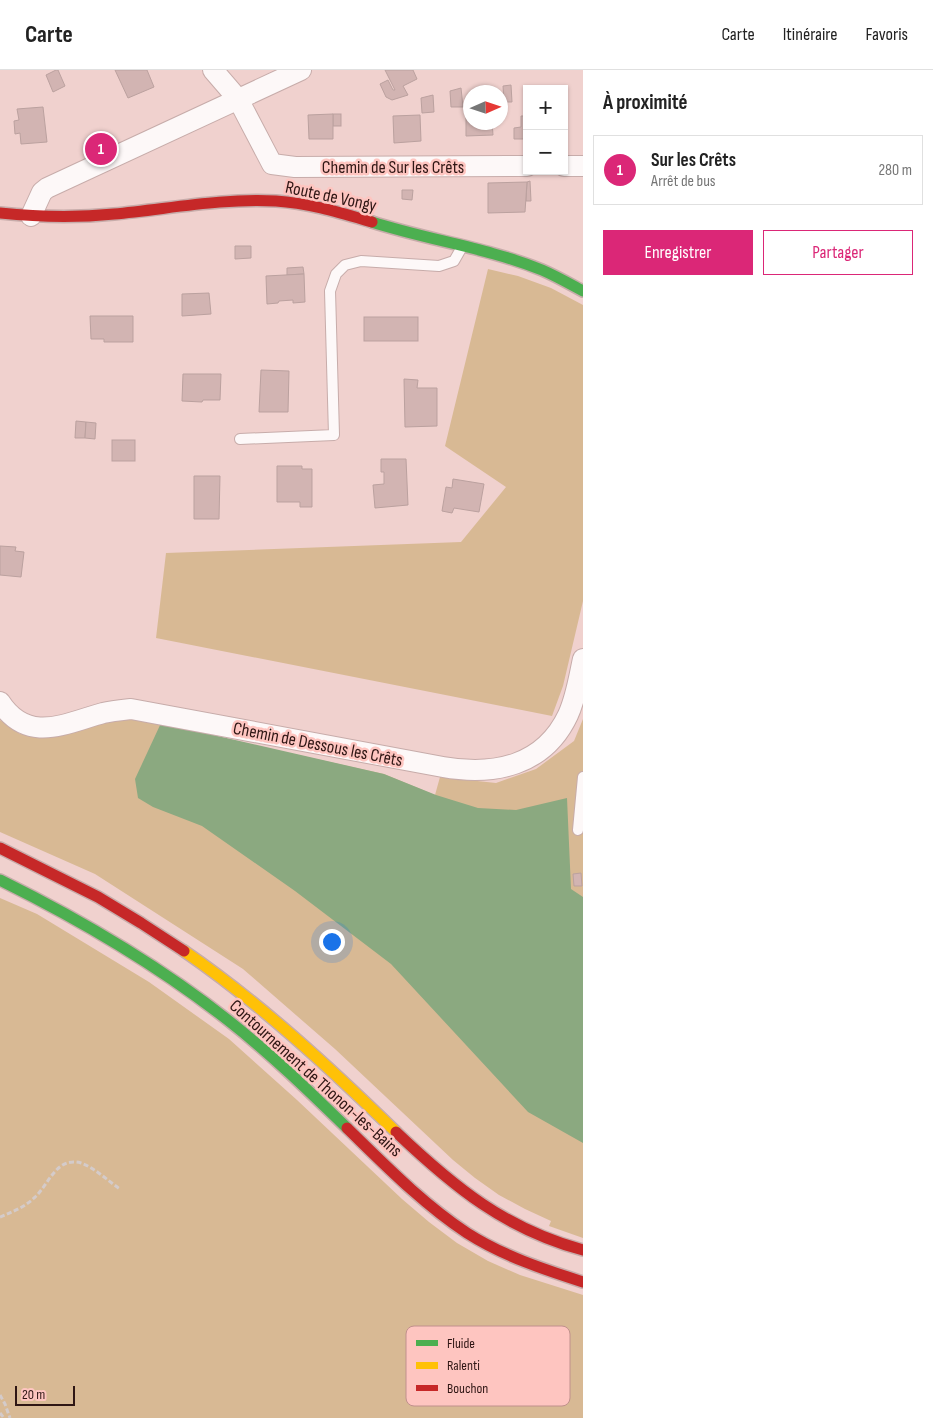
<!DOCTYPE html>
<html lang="fr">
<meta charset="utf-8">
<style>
:root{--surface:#fff;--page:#f2f2f2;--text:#222;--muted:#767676;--line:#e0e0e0;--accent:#db2777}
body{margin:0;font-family:"Sofia Sans Condensed",sans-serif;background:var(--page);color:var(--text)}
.controls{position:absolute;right:15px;top:15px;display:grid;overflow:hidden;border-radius:0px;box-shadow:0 1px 4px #0004}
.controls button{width:45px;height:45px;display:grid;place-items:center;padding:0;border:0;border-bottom:1px solid var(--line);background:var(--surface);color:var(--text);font:25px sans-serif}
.compass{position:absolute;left:463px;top:15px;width:45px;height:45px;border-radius:50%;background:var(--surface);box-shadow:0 1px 4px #0004;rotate:87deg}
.scale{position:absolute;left:15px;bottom:12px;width:60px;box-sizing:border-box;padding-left:5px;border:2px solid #2f1614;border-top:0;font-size:14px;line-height:18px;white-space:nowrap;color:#2f1614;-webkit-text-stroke:4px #fec5c0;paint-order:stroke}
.you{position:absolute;left:331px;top:871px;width:18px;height:18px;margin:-12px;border:4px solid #fff;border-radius:50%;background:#1a73e8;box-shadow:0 0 0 8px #1a73e833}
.badge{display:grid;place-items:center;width:32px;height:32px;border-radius:50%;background:var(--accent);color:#fff;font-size:16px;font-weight:700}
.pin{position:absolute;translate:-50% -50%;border:2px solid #fff;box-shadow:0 1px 5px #0006}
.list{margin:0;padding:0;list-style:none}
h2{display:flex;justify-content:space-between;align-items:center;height:65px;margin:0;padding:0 20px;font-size:21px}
h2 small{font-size:16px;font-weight:400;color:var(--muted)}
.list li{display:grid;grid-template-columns:32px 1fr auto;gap:15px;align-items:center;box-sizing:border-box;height:70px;margin:0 10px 10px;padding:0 10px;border:1px solid var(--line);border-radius:0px}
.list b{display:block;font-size:19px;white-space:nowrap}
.list p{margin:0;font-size:16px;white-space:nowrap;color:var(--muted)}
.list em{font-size:16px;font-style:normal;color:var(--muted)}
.actions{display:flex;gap:10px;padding:15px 20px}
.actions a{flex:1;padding:11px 0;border:1px solid var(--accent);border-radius:0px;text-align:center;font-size:18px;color:var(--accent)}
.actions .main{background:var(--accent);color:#fff}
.map{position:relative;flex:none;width:583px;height:1348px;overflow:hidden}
header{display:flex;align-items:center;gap:30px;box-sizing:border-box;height:70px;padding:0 25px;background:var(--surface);border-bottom:1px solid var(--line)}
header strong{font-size:24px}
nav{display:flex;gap:28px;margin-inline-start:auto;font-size:18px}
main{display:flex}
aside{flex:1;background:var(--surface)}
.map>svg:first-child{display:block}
.green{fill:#d8b994}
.water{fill:#8ba980}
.building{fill:#d2b4b2;stroke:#bba19f}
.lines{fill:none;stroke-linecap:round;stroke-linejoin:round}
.lane-casing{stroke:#c7acaa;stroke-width:12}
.street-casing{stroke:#c7acaa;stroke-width:22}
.fast-casing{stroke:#c7acaa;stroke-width:14}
.slow-casing{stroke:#c7acaa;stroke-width:14}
.jam-casing{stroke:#c7acaa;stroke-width:14}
.path{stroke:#d4cbca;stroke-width:3;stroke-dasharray:5 2.5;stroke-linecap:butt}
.lane{stroke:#fdf8f8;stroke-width:10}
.street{stroke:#fdf8f8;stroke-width:20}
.fast{stroke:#4caf50;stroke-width:11}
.slow{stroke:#ffc107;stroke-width:11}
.jam{stroke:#c62828;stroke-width:11}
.labels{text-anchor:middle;stroke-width:5;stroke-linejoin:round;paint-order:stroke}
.street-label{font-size:18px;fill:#2f1614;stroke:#fec5c0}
.key{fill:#fec5c0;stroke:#c0908c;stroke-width:1}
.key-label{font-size:14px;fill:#2f1614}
</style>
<header>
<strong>Carte</strong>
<nav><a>Carte</a><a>Itinéraire</a><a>Favoris</a></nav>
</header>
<main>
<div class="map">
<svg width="583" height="1348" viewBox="0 0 583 1348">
<rect width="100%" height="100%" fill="#f0d1ce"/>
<g class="green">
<path d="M488,199L518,206L551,218L583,235V531L563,616L552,646L156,568L166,483L461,472L506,417L445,376Z"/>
<path d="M127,647L384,704L435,725L440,707L496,713L536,699L574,671L583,649V1168L549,1156L551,1151L525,1139L499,1125L475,1108L453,1090L335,979L243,899L95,804L0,762V650L20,664L56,666L104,651Z"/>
<path d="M0,828L37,844L149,912L229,969L297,1030L402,1129L429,1152L457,1173L488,1191L520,1205L583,1225V1348H0Z"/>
</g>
<path class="water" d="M161,653L384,704L436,725L478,738L516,740L567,728L571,819L583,827V1073L528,1042L391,894L295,821L202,756L153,737L138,728L135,709Z"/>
<g class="building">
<path d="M56,0H58L65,16L53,22L46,5Z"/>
<path d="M115,0H147L154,17L128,28Z"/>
<path d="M385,0H413L417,9L403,16L408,25L392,30L386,27L380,14L388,10L393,20H395Z"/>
<path d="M511,15L512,32H504L503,16Z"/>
<path d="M461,18L463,37H451L450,21Z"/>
<path d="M433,25L434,42L422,43L421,28Z"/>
<path d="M43,37L47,72L21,74L20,63L15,64L14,51L19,50L17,39Z"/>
<path d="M466,43H470V52H492L493,65L466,66Z"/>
<rect x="333" y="44" width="8" height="12"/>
<path d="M333,44V69H309L308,45Z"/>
<path d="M420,45L421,71L394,73L393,46Z"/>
<path d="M521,46H527V69H514V58L521,57Z"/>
<path d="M530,111L531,131H526L527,112Z"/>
<path d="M527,112L525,142L488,143V113Z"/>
<path d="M402,120H413L412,130L402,129Z"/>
<path d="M235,176H251V188L235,189Z"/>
<path d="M303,197L304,204L287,205V198Z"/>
<path d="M304,204L305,232L293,233V230L279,231L278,233L267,234L266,206Z"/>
<path d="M209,223L211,244L182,246V224Z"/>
<path d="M90,246H133V272H104V269H91Z"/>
<rect x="364" y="247" width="54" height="24"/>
<path d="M261,300L289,301L288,342H259Z"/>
<path d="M183,304H221L220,330H203L202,332L182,331Z"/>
<path d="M404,309L418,310L417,318H437V356L405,357Z"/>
<path d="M76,351L86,352L85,368H75Z"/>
<path d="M86,352L96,353L95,369L85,368Z"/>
<rect x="112" y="370" width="23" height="21"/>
<path d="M381,389H406L408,435L375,438L373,415L384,414V402H381Z"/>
<path d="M277,396H302V399H312V437H300V432H277Z"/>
<path d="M194,406H220L219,449H194Z"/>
<path d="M453,409L484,414L479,442L454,438L452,443L442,441L446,417L452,418Z"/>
<path d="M0,476L16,477L15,481L24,482L21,507L0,505Z"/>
<path d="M581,803L582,816H574L573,804Z"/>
</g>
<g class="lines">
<g class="lane-casing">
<g id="lane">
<path d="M240,369L334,365L330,221L336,204L345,195L361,191L439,196L454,191L462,177"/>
<path d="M578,760L583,707"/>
</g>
</g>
<g class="street-casing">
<g id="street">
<path d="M213,0L238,29L272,94L295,97L527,96"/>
<path d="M564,96H583"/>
<path d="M31,146L42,122L47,118L301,0"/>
<path d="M0,632C28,675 66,653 103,643C112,641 122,640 131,639L443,697C494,706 544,696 568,645C576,628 579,607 583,589"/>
</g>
</g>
<g class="fast-casing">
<g id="fast">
<path d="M372,152C428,170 488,178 542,200C556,206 570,214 583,221"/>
<path d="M0,810C81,850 158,895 229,951C271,984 309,1021 347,1058"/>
</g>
</g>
<g class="slow-casing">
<path id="slow" d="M184,881C261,934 329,997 396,1062"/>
</g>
<g class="jam-casing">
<g id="jam">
<path d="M0,143C38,147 75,148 114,144C168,139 222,128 276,131C309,133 341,143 372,152"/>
<path d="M0,778L98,827L141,853L184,881"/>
<path d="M347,1058C385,1095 423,1134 467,1163C503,1186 543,1199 583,1212"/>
<path d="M396,1062C454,1117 505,1159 583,1180"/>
</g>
</g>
<g class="path">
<path d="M0,1147C12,1142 25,1137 34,1128C49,1115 56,1086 81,1093C95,1098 108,1111 120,1119"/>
<path d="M0,1325L5,1334L10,1348"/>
<path d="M0,1343L4,1348"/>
</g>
<use href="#lane" class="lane"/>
<use href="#street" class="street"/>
<use href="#fast" class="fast"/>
<use href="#slow" class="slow"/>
<use href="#jam" class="jam"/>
</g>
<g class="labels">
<g class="street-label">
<text x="393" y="103">Chemin de Sur les Crêts</text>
<text transform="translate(331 126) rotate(12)" y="6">Route de Vongy</text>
<text transform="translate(318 674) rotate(11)" y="6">Chemin de Dessous les Crêts</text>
<text transform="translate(316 1008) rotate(42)" y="6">Contournement de Thonon-les-Bains</text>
</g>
</g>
<rect x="406" y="1256" width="164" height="80" rx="8" class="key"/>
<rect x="416" y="1270" width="22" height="6" fill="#4caf50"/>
<rect x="416" y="1292" width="22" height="7" fill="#ffc107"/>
<rect x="416" y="1315" width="22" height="6" fill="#c62828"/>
<g class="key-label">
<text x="447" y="1278">Fluide</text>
<text x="447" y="1300">Ralenti</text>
<text x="447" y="1323">Bouchon</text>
</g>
</svg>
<div class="controls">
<button>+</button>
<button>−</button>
</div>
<svg class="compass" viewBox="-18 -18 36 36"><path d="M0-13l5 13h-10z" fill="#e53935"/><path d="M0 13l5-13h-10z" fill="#767676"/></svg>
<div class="scale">20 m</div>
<div class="you"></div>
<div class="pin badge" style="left:101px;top:79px">1</div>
</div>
<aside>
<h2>À proximité<small></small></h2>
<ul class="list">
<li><span class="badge">1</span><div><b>Sur les Crêts</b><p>Arrêt de bus</p></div><em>280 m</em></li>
</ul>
<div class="actions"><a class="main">Enregistrer</a><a>Partager</a></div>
</aside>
</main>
